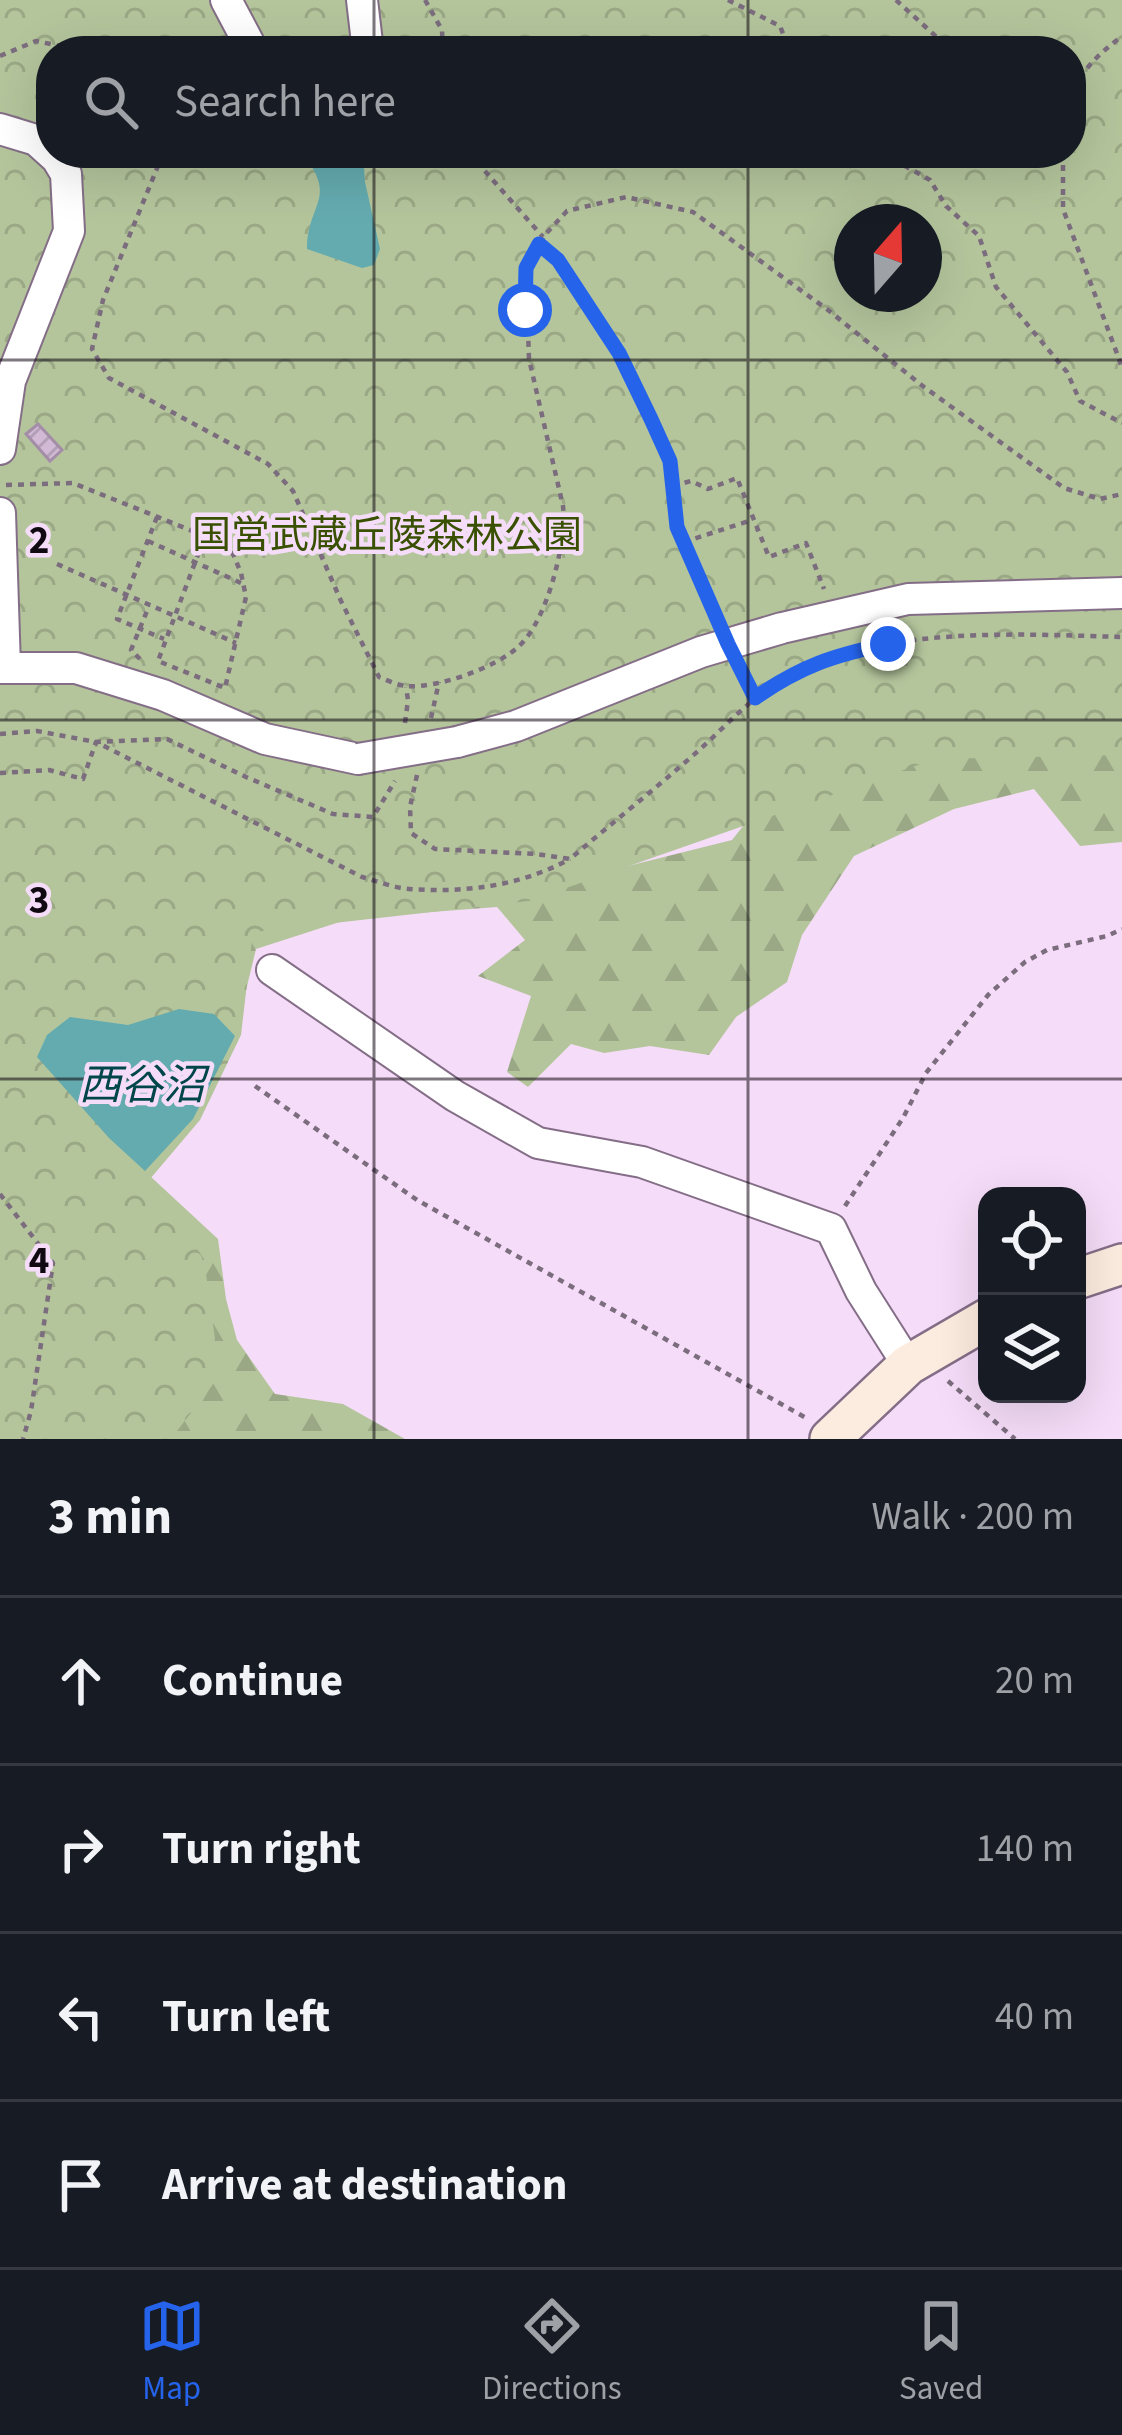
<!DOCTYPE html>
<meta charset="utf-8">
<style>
:root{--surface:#171b24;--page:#242831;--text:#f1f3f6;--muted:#9ea1a6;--line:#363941;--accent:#2563eb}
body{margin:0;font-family:"Source Sans 3","Noto Sans JP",sans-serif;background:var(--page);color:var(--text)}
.controls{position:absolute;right:36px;bottom:36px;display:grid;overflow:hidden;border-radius:24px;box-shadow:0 12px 48px #0002}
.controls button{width:108px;height:108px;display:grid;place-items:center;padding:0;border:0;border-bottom:3px solid var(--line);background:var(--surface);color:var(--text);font:60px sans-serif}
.compass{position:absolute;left:834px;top:204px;width:108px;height:108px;border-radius:50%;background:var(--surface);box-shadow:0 12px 48px #0002;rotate:20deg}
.stop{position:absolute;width:36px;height:36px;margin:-27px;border:9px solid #2563eb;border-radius:50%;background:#fff}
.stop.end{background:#2563eb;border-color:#fff;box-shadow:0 3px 12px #0008}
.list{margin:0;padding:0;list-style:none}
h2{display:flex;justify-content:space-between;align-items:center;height:156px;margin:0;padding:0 48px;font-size:51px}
h2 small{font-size:39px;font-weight:400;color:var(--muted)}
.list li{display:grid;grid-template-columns:78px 1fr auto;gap:36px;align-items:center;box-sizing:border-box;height:168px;padding:0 48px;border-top:3px solid var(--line)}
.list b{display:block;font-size:45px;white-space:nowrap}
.list em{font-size:39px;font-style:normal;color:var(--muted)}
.icon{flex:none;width:66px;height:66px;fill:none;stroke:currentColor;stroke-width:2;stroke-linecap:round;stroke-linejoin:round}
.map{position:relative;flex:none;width:1122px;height:1439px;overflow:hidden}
.search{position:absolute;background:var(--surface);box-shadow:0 12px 48px #0002;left:36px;right:36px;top:36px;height:132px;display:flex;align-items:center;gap:30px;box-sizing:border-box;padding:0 42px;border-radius:48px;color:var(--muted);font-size:45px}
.sheet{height:828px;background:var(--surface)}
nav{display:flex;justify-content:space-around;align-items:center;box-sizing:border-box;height:168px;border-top:3px solid var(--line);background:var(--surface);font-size:33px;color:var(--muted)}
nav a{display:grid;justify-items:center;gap:6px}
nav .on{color:var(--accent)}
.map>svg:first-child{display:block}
.forest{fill:url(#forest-firs)}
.park{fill:url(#park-crowns);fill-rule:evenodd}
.water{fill:#64abaf}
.building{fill:url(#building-hatch);stroke:#a48da7;stroke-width:3}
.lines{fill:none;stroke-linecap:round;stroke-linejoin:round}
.street-casing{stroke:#846e87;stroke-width:34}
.secondary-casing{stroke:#846e87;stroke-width:44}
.path{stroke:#7b6c7e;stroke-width:4.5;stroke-dasharray:6 6;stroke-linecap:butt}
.street{stroke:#fff;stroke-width:30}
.secondary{stroke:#fcecdf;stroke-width:39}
.street-bridge-casing{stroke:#846e87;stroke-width:34;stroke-linecap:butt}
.street-bridge{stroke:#fff;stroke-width:30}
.route{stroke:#2563eb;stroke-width:15}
.grid{fill:none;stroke:#100912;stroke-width:3;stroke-opacity:0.55}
.labels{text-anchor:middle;stroke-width:9;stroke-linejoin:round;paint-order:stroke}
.park-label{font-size:39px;fill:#385000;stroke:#f5dcf8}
.water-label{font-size:42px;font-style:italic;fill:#004549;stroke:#f5dcf8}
.grid-label{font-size:39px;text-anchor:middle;font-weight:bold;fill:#100912;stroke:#f5dcf8;stroke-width:9;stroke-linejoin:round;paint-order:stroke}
</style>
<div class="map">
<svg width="1122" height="1439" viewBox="0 0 1122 1439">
<defs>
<pattern id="forest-firs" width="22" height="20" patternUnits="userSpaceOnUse" patternTransform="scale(3)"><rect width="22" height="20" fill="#b4c59c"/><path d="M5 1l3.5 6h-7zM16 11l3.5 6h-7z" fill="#9aa885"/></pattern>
<pattern id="park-crowns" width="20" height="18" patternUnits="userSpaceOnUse" patternTransform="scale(3)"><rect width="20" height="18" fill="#b4c59c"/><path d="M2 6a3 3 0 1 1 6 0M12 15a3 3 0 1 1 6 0" fill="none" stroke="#9aa885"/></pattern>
<pattern id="building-hatch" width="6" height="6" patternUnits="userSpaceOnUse" patternTransform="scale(3)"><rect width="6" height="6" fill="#d2bad6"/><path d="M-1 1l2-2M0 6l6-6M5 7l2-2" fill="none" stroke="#b39fb7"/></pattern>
</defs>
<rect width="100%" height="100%" fill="#f5dcf8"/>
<path class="forest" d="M1122,663V842L1080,846L1034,789L954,809L854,856L802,935L787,982L736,1017L709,1055L650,1046L604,1053L571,1044L528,1087L507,1072L531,996L478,976L525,940L497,907L352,918L256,949L235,1036L109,1138L218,1239L226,1299L237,1340L275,1394L343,1404L405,1439H0V1015L157,923L560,883L732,840L789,768Z"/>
<path class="park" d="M0,0H1122V755L935,759L529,901L253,932L241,1035L200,1120L150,1179L204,1259L220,1375L177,1431L185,1439H0ZM51,51H1071V153H51ZM852,222H924V294H852Z"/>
<g class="water">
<path d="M302,153H363L365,182L380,249L374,265L362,268L307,249C307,203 339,199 302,153Z"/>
<path d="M179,1009L214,1014L235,1036L193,1119L145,1171L109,1138L37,1057L47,1035L70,1017L128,1025Z"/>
</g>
<path class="building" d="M38,424L62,450L50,461L26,434Z"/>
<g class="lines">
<g class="street-casing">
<g id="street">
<path d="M226,0L253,51"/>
<path d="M362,0L368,51"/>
<path d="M0,129L36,140L57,159L66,174L69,231L10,381L0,449"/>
<path d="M0,513L5,667"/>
<path d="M0,668H76L163,695L265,739L358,759"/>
<path d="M457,742L516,726L701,652L782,628L908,599L1122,593"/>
<path d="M272,970L455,1096L538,1143L642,1162L831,1229L861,1291L908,1365"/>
</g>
</g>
<g class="secondary-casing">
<g id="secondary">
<path d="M1077,1279L1122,1264"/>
<path d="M830,1439L908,1365L987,1319"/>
</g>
</g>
<g class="path">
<path d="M425,0L442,30L443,51"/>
<path d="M728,0L780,26L790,51"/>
<path d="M896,0L952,51"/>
<path d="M0,56L36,41L84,51"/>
<path d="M1071,100C1079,71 1099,54 1122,36"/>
<path d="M158,153V166L103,300L92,349L109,378L268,464L293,491L341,601L379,677C387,680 397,685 406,686C436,689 498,667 519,646C547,621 567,542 563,506L529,359L526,268L543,237L567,211L626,197L693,212L828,310L924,387L1064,488L1100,499L1122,494"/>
<path d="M469,153L543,237"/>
<path d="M840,153L850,166L896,161L930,180L946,206L979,236L996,287L1067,372L1080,401L1122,423"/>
<path d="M1063,153V209L1122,367"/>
<path d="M539,245L558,260L619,353L651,419L670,461L677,527L716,618"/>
<path d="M6,485L73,483L205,536L233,554L241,573L246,597L225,688L158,661L205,536"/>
<path d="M673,486L691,481L708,489L737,478L769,557L806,543L824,589"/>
<path d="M157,517L117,619L164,639"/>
<path d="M148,541L241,583"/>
<path d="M684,542L752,520"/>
<path d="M57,564L236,643"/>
<path d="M140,659L131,650L149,606"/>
<path d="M739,666L755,698"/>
<path d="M431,718L439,682"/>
<path d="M405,723L408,700L406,687"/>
<path d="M0,734L37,731L96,742L167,739L246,777L333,814L373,817L395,781"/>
<path d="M0,773L49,770L83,779L96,742L362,877C377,881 394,888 409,889C466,893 520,886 570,859"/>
<path d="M417,775L410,807L411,833L435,849L536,854L570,859C612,823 655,789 697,752C724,728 748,700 780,681C876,625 1014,634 1122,637"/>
<path d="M255,1086L417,1200L808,1419"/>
<path d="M0,1194L53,1263L31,1411L23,1439"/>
<path d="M845,1206L903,1118L926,1073L988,995L1025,962L1047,950L1107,936L1122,929"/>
<path d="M948,1381L1015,1439"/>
</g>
<use href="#street" class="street"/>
<use href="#secondary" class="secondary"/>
<g class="street-bridge-casing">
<path id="street-bridge" d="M358,759L457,742"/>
</g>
<use href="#street-bridge" class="street-bridge"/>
</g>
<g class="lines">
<path class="route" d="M525,310L526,268L539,244L558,260L619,353L651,419L670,461L677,527L728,644L755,698C801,666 834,655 888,644"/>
</g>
<path class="grid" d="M374,0V51M748,0V51M374,153V1439M748,153V1439M0,360H1122M0,720H1122M0,1079H1122"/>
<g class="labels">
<g class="park-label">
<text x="387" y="548">国営武蔵丘陵森林公園</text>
</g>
<g class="water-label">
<text x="142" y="1099">西谷沼</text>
</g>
</g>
<g class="grid-label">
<text x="39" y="553">2</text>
<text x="39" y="913">3</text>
<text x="39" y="1273">4</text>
</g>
</svg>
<div class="controls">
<button><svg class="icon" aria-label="locate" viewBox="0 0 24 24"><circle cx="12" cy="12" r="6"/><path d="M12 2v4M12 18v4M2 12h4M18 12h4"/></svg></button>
<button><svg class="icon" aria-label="layers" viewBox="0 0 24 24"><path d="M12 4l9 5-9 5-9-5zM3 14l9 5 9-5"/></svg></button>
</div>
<svg class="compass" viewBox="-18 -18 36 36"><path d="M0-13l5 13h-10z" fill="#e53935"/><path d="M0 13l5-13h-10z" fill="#9ea1a6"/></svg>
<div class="stop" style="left:525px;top:310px"></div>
<div class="stop end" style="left:888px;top:644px"></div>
<div class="search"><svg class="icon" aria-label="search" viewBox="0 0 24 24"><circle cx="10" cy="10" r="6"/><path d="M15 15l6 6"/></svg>Search here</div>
</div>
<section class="sheet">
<h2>3 min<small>Walk · 200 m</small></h2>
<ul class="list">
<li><svg class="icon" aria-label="ahead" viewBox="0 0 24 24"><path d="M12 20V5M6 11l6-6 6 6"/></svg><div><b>Continue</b></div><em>20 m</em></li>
<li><svg class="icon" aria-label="right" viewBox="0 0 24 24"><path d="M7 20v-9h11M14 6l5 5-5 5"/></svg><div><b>Turn right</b></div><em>140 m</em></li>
<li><svg class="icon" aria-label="left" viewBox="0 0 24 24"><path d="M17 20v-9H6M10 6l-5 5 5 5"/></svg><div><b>Turn left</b></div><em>40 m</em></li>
<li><svg class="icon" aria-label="arrive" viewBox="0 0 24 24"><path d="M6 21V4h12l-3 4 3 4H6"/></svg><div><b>Arrive at destination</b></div></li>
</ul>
</section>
<nav>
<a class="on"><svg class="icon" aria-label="map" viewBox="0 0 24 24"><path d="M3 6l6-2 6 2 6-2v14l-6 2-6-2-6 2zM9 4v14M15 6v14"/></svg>Map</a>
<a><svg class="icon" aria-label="directions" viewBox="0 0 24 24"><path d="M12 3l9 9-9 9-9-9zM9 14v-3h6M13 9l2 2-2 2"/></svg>Directions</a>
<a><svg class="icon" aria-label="saved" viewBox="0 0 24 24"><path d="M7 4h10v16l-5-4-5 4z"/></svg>Saved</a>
</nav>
